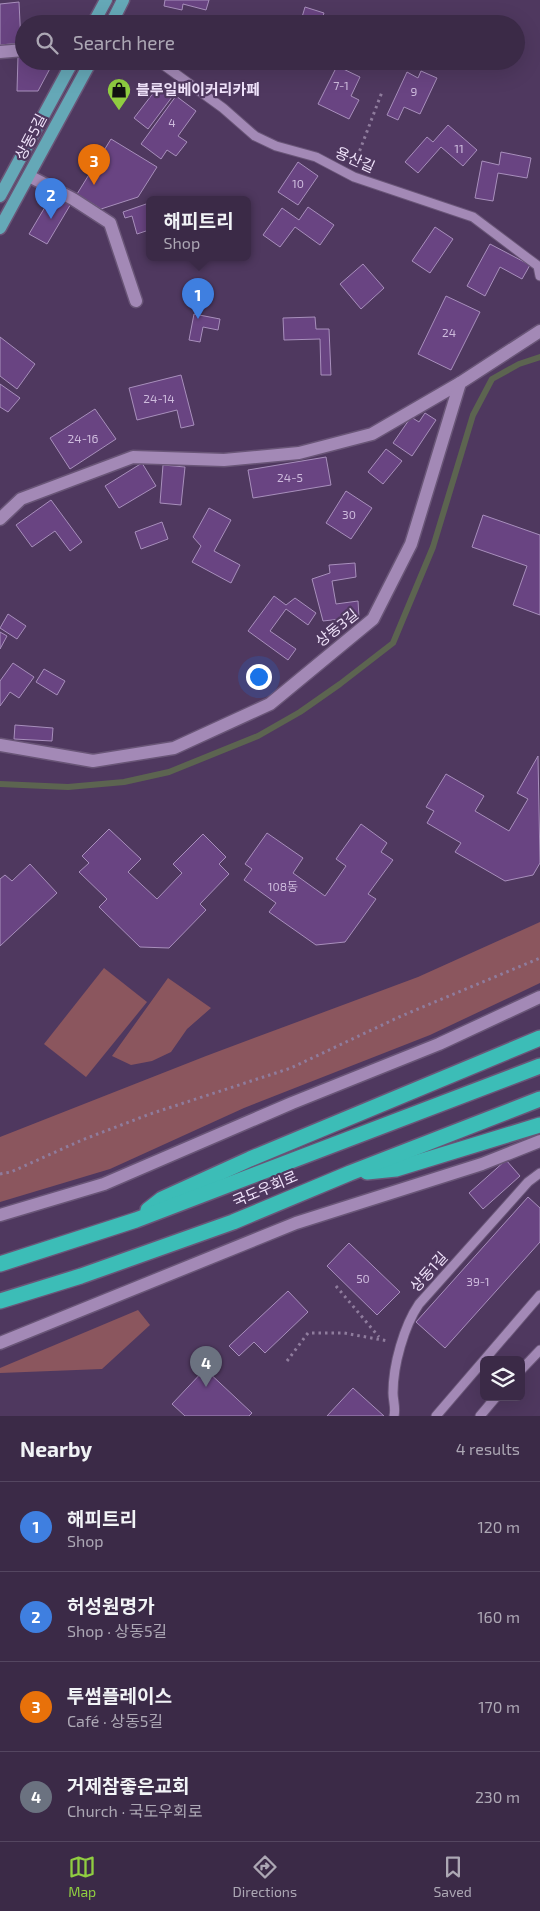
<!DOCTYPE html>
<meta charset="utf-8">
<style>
:root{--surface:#3b2a47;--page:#42324e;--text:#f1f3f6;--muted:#aca7b4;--line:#544660;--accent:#90cd41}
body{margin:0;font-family:"Exo 2","Noto Sans KR",sans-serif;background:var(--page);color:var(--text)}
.controls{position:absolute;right:15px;bottom:15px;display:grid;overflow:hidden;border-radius:8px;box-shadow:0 5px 20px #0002}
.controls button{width:45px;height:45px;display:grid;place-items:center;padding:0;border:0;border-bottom:1px solid var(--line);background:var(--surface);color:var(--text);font:25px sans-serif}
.you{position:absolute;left:258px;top:676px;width:18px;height:18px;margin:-12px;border:4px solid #fff;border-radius:50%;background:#1a73e8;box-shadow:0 0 0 8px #1a73e833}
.badge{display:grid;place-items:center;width:32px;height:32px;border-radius:50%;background:var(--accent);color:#fff;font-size:16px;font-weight:700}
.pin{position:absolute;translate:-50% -41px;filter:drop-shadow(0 1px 2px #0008)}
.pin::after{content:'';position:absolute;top:26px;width:18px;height:15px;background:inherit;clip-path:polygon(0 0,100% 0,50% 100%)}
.popup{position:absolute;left:146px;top:196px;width:105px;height:65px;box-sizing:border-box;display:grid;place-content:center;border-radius:8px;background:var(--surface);filter:drop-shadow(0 1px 4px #0005);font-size:16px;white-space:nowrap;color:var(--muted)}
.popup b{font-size:19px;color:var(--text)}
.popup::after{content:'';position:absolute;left:50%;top:100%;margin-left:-10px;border:10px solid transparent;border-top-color:var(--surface)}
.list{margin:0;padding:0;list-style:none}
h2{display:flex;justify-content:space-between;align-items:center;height:65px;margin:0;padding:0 20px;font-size:21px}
h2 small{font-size:16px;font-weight:400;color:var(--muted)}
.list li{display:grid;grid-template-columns:32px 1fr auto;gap:15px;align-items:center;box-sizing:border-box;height:90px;padding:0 20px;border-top:1px solid var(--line)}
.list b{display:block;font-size:19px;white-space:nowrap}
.list p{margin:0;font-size:16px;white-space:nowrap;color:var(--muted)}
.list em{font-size:16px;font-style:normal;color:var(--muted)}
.icon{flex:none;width:28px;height:28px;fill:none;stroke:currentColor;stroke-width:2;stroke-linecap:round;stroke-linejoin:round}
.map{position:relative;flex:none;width:540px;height:1416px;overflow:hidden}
.search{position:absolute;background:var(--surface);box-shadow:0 5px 20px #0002;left:15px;right:15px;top:15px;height:55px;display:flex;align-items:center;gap:12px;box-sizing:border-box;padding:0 18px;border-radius:28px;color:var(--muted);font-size:19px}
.sheet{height:425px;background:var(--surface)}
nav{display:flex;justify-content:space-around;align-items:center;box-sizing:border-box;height:70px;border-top:1px solid var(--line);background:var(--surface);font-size:14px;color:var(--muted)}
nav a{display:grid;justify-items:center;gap:2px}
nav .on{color:var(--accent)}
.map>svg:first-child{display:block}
.green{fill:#8b565e}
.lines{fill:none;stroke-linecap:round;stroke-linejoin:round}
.stream{stroke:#5c6450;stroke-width:6}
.building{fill:#694482;stroke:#a88fbc}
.lane-casing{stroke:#695577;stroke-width:11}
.street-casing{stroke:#695577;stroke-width:15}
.primary-casing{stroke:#695577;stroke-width:15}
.highway-casing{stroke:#695577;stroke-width:18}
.path{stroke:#8f7c9d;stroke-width:3;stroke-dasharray:2.5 4;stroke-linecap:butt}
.lane{stroke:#a389b6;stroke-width:9}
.street{stroke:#a389b6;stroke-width:12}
.primary{stroke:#65a8b7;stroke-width:12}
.highway{stroke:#3cbdb7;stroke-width:15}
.labels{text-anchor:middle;stroke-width:4.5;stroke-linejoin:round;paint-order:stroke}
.number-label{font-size:12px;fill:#cebbdd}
.poi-label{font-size:15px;font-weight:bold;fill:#f0e3fb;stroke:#4f385f;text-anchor:start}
.street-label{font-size:15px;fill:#f0e3fb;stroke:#4f385f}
</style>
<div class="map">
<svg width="540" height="1416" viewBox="0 0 540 1416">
<rect width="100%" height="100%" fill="#4f385f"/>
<g class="green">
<path d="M540,922V983L430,1035L244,1108L110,1169L0,1202V1137L206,1056L418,977Z"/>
<path d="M104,968L147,1002L86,1077L44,1044Z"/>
<path d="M168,978L211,1008L187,1029L171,1052L152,1061L131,1065L112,1056Z"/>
<path d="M138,1310L150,1325L102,1369L0,1373V1368Z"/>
</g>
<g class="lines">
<path class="stream" d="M0,784L68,787L124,782L169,772L258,736L300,712L340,684L393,643L433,547L473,415L492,379L519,364L540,357"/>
</g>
<g class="building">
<path d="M165,0H209L206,10L183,4L182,10L164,6Z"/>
<path d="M19,2L21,43L0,45V4Z"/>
<path d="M305,7L324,13L321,21L329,24H300Z"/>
<path d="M18,56H24V61H54L38,91H17Z"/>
<path d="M337,66L360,77L351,96L359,100L349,119L318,104Z"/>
<path d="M421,71L437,78L420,114L404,107L398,120L387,115L407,72L418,78Z"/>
<path d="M161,83L175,93L148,129L134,118Z"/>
<path d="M176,96L196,111L178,136L187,142L176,156L167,150L161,159L141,144Z"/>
<path d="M448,125L477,150L463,166L441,147L418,173L405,162L427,137L433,142Z"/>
<path d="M111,139L157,167L138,197L101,209L77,194Z"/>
<path d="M501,152L531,158L527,178L498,173L493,201L475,198L482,161L499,165Z"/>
<path d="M298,162L318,176L298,205L278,192Z"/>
<path d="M54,192L72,202L47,244L29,234Z"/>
<path d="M149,203V230L137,234L132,216L125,218L123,212Z"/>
<path d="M308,207L334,225L320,245L295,227L280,247L263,235L282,208L299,220Z"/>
<path d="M435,227L453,239L430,273L412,261Z"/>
<path d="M490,244L530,265L522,279L500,267L485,296L467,286Z"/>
<path d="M363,264L384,288L361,309L340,284Z"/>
<path d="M446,296L480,312L451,370L418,354Z"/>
<path d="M194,314L220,319L218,330L203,327L200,342L189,340Z"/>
<path d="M315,317L316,329H329L331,375H321L320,339L284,340L283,318Z"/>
<path d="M0,337L35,364L17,389L0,376Z"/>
<path d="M181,375L194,425L181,428L177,410L137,420L129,388Z"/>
<path d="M0,384L20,398L8,412L0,407Z"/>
<path d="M95,409L116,439L70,469L50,438Z"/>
<path d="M425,413L436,420L412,456L393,443L411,417L419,422Z"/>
<path d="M386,449L402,461L383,484L368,472Z"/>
<path d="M326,457L331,485L253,498L248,470Z"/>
<path d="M142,463L156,486L119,508L105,486Z"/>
<path d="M163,465L185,467L181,505L160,503Z"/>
<path d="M346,491L372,508L351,539L326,523Z"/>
<path d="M51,500L82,542L70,551L55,531L32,547L16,525Z"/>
<path d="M209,508L231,520L214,551L240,565L231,583L192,562L201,546L193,537Z"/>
<path d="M483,515L540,535V615L513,605L527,566L472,547Z"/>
<path d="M162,522L168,539L141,549L135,532Z"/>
<path d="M355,563L356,577L332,581L336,604L358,601L359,617L323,621L312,579L330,573L329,565Z"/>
<path d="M274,596L286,605L295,598L316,613L308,625L286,609L270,631L296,649L288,660L248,631Z"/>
<path d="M8,614L26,626L17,639L0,628Z"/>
<path d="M0,632L7,636L0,649Z"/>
<path d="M13,663L34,677L19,698L10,692L0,706V681Z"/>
<path d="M44,669L65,681L57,695L36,682Z"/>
<path d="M15,725L53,728L52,741L14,739Z"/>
<path d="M538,756L540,863L533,875L505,881L455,852L461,843L427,823L434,811L426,807L446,774L484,796L475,811L509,831L528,799L517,793Z"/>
<path d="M361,824L387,843L381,852L393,860L368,894L376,899L345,942L316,945L269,912L276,903L244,880L252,869L245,864L267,833L303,858L293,873L325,896L346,866L336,859Z"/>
<path d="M109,829L141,859L128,872L157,899L182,873L173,864L203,834L226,857L219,864L229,874L200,904L206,910L169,948L140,947L99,907L107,899L79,872L89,863L82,856Z"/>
<path d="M30,864L57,893L0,946V879L5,875L12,881Z"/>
<path d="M506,1160L520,1176L483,1209L469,1193Z"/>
<path d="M528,1197L540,1208V1242L445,1348L416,1322Z"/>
<path d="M349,1243L400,1292L377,1315L327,1266Z"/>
<path d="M288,1291L308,1312L265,1353L254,1342L239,1356L229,1346Z"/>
<path d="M205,1369L252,1413L249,1416H185L172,1404Z"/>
<path d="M353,1388L384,1416H327Z"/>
</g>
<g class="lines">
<g class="lane-casing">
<g id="lane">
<path d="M158,61L223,108L255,136L276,146L316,157L354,177L473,217L538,266L540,276"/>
<path d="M521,1370L540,1350"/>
<path d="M394,1416C396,1408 393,1401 393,1393C393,1365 404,1326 419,1304L528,1182L540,1173"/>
<path d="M436,1416L540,1295"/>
<path d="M480,1416L496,1397"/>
</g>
</g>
<g class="street-casing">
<g id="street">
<path d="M0,52L24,50"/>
<path d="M29,176L73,199L110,223L136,301"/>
<path d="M0,519L21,499L133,457L224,460L299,453L372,434L460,383"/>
<path d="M0,745L93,761L174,748L270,704L373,619L411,544L460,383L540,331"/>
<path d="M0,1215L104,1184L292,1103L439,1044L540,997"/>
<path d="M0,1343L296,1223L482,1164L540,1141"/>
</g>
</g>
<g class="primary-casing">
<g id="primary">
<path d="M93,24L106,0"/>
<path d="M111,24L123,0"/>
<path d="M0,196L73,61"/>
<path d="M0,228L91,61"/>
</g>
</g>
<g class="highway-casing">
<g id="highway">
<path d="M367,1172L396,1169L540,1125"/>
<path d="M148,1210L162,1199L250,1159L540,1038"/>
<path d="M0,1264L136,1220L540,1066"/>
<path d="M0,1301L81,1276L233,1222L350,1173L540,1099"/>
</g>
</g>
<g class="path">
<path d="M355,163L382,92"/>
<path d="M0,1174L11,1172L82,1140L150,1114L291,1068L399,1017L540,958"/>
<path d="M336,1286L379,1337"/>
<path d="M287,1361L308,1333H344L388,1341"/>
</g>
<use href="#lane" class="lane"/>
<use href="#street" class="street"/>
<use href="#primary" class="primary"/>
<use href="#highway" class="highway"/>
</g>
<defs>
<g id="shop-pin" transform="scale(1.25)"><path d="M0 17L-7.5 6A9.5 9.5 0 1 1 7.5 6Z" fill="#90cd41" stroke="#4f385f"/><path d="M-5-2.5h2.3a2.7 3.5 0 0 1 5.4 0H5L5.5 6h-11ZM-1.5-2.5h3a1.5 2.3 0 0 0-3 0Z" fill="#111"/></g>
</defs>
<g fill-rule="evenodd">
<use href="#shop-pin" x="119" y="90"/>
</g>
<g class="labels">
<g class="number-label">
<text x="341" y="90">7-1</text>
<text x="414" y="96">9</text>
<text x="172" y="127">4</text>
<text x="459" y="153">11</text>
<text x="298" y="188">10</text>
<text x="449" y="337">24</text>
<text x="159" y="403">24-14</text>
<text x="83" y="443">24-16</text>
<text x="290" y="482">24-5</text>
<text x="349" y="519">30</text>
<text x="283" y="891">108동</text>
<text x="363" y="1283">50</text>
<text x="478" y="1286">39-1</text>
</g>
<g class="poi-label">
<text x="136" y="95">블루일베이커리카페</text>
</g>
<g class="street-label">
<text transform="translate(31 137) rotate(-62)" y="5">상동5길</text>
<text transform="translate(355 160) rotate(24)" y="5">용산길</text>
<text transform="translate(337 628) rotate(-39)" y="5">상동3길</text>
<text transform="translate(265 1189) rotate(-23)" y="5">국도우회로</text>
<text transform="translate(429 1272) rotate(-48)" y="5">상동1길</text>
</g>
</g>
</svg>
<div class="controls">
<button><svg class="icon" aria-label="layers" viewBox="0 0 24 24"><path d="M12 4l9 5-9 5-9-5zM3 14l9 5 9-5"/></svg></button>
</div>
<div class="you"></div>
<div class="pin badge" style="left:198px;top:319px;background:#3f7fe0">1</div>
<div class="popup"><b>해피트리</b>Shop</div>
<div class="pin badge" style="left:51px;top:219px;background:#3f7fe0">2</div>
<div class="pin badge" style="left:94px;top:185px;background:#e8710a">3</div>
<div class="pin badge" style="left:206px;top:1387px;background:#6b7280">4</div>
<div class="search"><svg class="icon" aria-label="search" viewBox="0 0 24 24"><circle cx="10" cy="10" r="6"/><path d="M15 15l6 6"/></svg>Search here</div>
</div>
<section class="sheet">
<h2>Nearby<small>4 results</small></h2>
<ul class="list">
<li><span class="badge" style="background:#3f7fe0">1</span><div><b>해피트리</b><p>Shop</p></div><em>120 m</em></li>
<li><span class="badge" style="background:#3f7fe0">2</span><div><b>허성원명가</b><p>Shop · 상동5길</p></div><em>160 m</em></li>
<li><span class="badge" style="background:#e8710a">3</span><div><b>투썸플레이스</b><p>Café · 상동5길</p></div><em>170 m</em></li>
<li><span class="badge" style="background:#6b7280">4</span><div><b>거제참좋은교회</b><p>Church · 국도우회로</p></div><em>230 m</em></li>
</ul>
</section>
<nav>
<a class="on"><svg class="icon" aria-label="map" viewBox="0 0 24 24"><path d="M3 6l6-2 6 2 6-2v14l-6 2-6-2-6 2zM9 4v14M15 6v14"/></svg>Map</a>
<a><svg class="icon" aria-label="directions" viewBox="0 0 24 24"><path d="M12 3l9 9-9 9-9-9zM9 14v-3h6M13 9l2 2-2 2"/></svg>Directions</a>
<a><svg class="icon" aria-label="saved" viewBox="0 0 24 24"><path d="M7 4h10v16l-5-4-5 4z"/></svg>Saved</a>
</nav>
